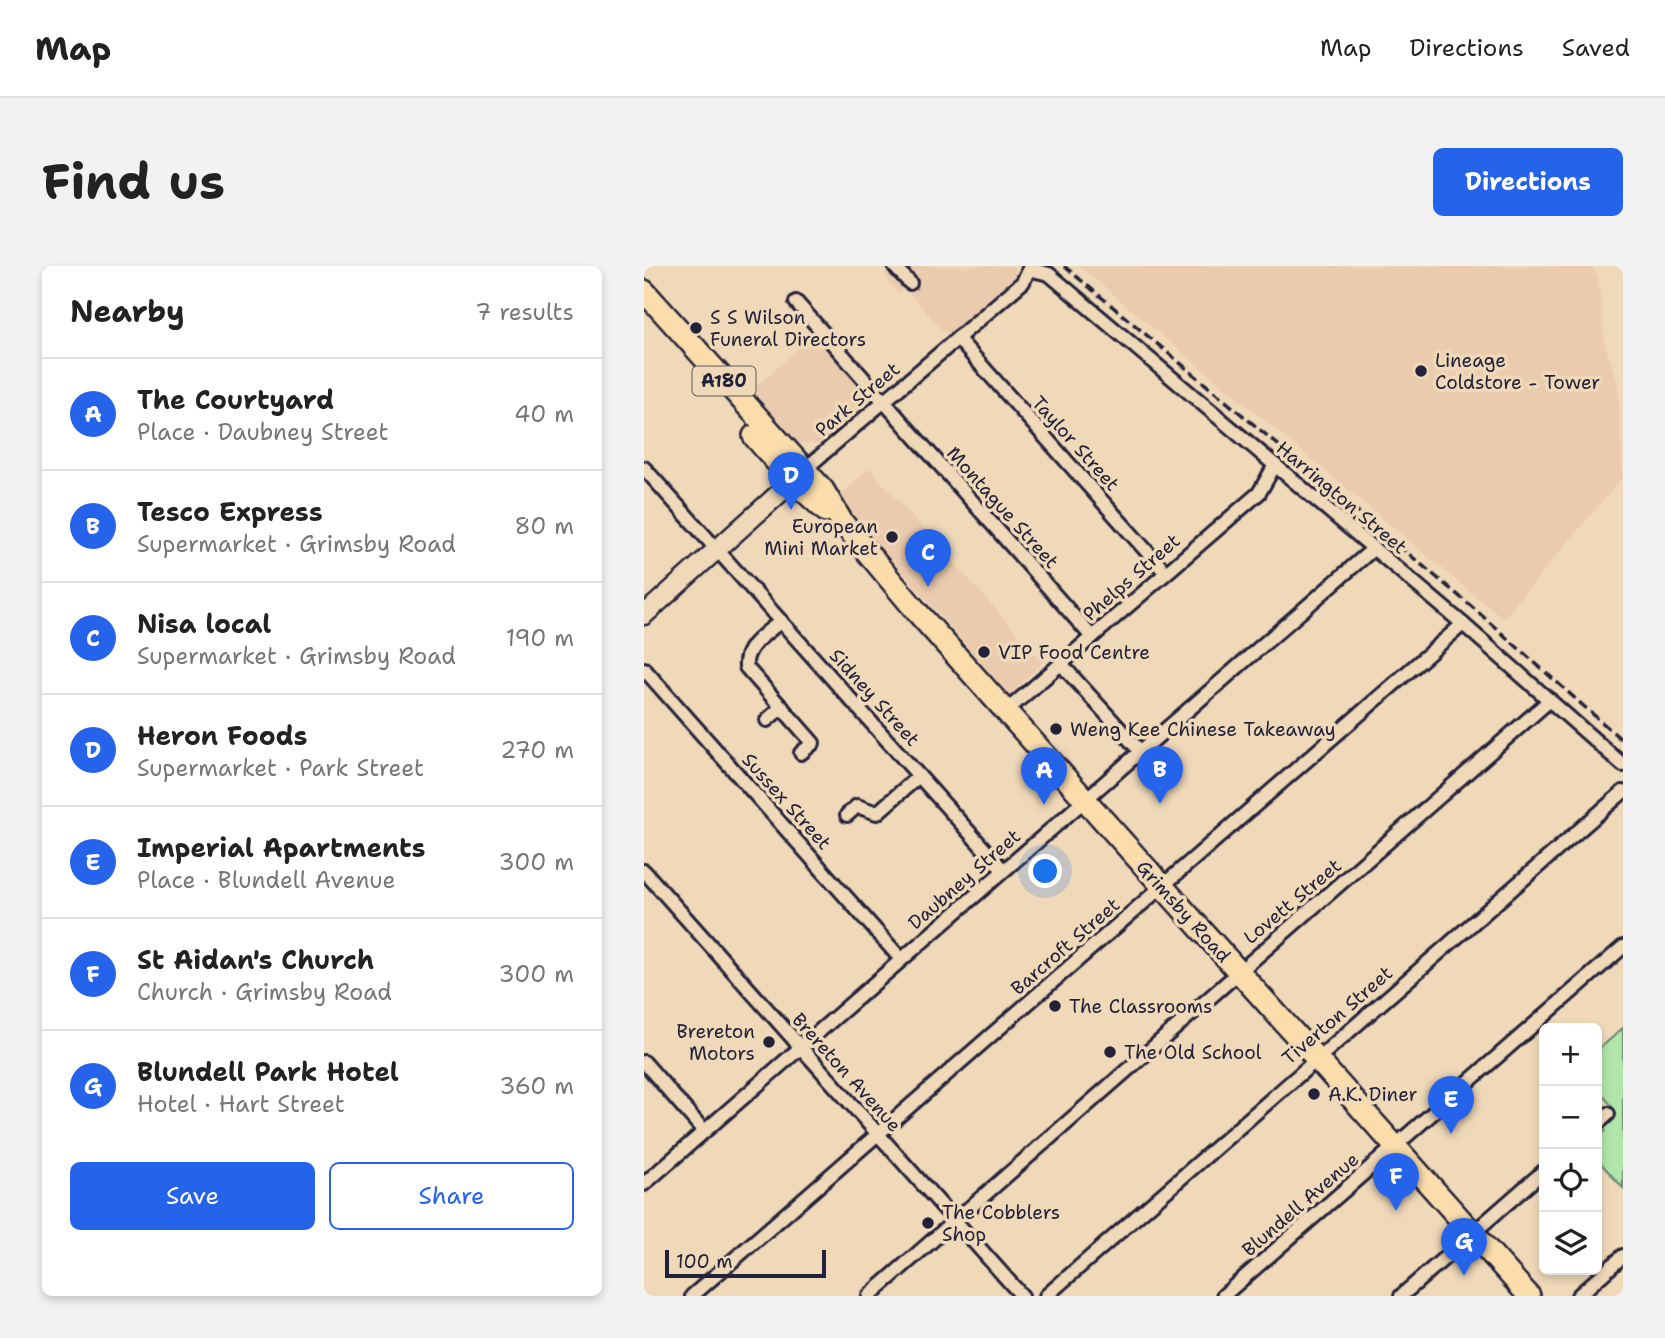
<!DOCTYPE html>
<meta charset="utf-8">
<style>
:root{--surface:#fff;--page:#f2f2f2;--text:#222;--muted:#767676;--line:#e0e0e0;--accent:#2563eb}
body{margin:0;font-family:"Shantell Sans",sans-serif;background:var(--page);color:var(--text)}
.controls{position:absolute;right:21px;bottom:21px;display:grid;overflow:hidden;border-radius:10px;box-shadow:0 4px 10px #0003}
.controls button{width:63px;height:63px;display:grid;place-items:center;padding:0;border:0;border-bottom:2px solid var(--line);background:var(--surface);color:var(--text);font:35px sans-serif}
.scale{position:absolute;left:21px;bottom:18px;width:161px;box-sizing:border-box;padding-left:7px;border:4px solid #22223b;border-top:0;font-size:19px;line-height:24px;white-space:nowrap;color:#22223b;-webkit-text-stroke:5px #f0d9b9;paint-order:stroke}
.you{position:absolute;left:402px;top:606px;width:24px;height:24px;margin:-18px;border:5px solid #fff;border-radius:50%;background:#1a73e8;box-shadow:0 0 0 10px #1a73e833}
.badge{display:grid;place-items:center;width:46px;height:46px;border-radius:50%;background:var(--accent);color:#fff;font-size:23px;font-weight:700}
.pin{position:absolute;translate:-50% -58px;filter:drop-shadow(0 2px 4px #0008)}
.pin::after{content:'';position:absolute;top:37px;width:24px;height:21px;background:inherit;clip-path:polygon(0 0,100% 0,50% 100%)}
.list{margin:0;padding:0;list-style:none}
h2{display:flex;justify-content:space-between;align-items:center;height:91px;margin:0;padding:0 28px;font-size:30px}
h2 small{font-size:23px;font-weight:400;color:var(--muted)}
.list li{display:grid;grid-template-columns:46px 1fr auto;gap:21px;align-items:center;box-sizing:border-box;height:112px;padding:0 28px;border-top:2px solid var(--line)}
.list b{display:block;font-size:26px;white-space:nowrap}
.list p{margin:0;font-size:23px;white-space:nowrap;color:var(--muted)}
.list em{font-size:23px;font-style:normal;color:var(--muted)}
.actions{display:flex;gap:14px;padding:21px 28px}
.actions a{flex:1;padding:16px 0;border:2px solid var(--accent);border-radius:10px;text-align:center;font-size:24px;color:var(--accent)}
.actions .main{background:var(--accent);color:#fff}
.icon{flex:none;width:38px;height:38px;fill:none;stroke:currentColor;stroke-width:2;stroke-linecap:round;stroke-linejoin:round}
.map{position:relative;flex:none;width:979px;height:1030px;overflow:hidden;border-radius:10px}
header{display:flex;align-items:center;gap:42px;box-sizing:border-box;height:98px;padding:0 35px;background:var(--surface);border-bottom:2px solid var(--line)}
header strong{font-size:33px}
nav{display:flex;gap:38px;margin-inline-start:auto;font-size:24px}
.intro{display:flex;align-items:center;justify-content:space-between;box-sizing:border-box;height:168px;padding:0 42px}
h1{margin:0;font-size:49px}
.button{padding:18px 32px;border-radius:10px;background:var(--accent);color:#fff;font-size:24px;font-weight:700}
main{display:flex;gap:42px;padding:0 42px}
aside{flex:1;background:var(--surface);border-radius:10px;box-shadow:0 4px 10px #0003}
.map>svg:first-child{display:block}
.built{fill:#ebcbae}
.green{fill:#b0e6a9;stroke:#698472;stroke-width:2}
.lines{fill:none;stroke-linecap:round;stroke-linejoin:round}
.street-casing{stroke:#22223b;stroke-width:18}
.secondary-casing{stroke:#22223b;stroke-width:23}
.primary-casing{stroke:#22223b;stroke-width:26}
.street{stroke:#f0d9b9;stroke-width:12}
.secondary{stroke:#f0d9b9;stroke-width:18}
.primary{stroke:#faddab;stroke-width:21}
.rail{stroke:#22223b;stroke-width:3.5;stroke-dasharray:10 5;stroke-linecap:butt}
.poi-dot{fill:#22223b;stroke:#f0d9b9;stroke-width:2.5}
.labels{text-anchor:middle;stroke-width:7;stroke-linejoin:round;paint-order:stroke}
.shield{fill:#f0d9b9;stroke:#605961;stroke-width:2}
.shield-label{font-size:18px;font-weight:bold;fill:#22223b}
.poi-label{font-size:19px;fill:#22223b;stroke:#f0d9b9;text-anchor:start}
.street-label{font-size:19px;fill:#22223b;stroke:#f0d9b9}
</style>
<header>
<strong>Map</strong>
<nav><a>Map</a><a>Directions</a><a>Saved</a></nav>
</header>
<div class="intro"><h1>Find us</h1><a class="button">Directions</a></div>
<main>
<aside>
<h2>Nearby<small>7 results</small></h2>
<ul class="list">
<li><span class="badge">A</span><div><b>The Courtyard</b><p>Place · Daubney Street</p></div><em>40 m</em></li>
<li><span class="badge">B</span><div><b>Tesco Express</b><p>Supermarket · Grimsby Road</p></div><em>80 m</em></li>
<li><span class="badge">C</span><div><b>Nisa local</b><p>Supermarket · Grimsby Road</p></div><em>190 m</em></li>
<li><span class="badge">D</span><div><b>Heron Foods</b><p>Supermarket · Park Street</p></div><em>270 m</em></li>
<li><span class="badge">E</span><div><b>Imperial Apartments</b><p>Place · Blundell Avenue</p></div><em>300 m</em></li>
<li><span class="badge">F</span><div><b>St Aidan's Church</b><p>Church · Grimsby Road</p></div><em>300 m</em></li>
<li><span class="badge">G</span><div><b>Blundell Park Hotel</b><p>Hotel · Hart Street</p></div><em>360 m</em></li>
</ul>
<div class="actions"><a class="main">Save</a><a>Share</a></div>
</aside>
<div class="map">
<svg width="979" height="1030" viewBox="0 0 979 1030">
<rect width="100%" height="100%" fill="#f0d9b9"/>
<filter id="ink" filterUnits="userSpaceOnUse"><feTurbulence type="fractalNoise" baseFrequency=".0143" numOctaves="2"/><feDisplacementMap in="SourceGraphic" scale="14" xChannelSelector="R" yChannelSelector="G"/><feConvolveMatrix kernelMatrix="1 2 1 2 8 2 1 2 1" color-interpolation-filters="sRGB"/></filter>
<g filter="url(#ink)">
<g class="built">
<path d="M242,0H371L372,9L304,70L261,23L255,28L243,15Z"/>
<path d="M435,0H947L954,11L961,79L974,117L979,211L859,353Z"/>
<path d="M172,66L228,129L227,139L179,178L153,177L107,125Z"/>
<path d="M225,202L399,396L365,429L194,231Z"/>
</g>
<path class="green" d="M979,762V922L953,893V873L961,865L953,851L967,839L953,822V785Z"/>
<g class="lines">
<g class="street-casing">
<g id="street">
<path d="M250,0L266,17"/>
<path d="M385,3L405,8L819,358L979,499"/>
<path d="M152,36L448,371"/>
<path d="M314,73L522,307"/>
<path d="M0,202L359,604"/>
<path d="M160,204L379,16L385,3"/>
<path d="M137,355C122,368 100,380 102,401L169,477L157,487"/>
<path d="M417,398L495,484"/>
<path d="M0,403L257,693"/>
<path d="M361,446L615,227L631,199"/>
<path d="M123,454L138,441"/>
<path d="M203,549L213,540L233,547L275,510"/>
<path d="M0,605L378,1030"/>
<path d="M0,796L60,865"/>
<path d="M953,858L964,848"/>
<path d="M0,918L729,283"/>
<path d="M48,1030L819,358"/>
<path d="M225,1030L906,434"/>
<path d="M402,1030L979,526"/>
<path d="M579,1030L979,681"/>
<path d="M757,1030L900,905"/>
<path d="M934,1030L979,990"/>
</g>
</g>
<g class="secondary-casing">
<path id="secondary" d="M0,349L159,206"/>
</g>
<g class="primary-casing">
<g id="primary">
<path d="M0,25L179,224L198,256L274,347L885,1030"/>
<path d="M110,170L149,215L182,245"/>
</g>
</g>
<use href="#street" class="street"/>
<use href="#secondary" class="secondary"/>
<use href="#primary" class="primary"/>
<path class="rail" d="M420,0L827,340L979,475"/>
</g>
</g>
<g class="poi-dot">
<circle cx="52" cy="62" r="7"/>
<circle cx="777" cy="105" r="7"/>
<circle cx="248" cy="271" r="7"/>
<circle cx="340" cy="386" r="7"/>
<circle cx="412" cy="463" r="7"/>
<circle cx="411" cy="740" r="7"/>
<circle cx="125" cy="776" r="7"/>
<circle cx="466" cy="786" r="7"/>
<circle cx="670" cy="828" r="7"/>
<circle cx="284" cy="957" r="7"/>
</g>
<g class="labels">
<rect class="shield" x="48.5" y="100.5" width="63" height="29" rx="5"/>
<g class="shield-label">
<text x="80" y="121">A180</text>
</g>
<g class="poi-label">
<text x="66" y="58">S S Wilson<tspan x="66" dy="22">Funeral Directors</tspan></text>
<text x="791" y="101">Lineage<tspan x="791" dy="22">Coldstore - Tower</tspan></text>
<text x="234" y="267" text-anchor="end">European<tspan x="234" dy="22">Mini Market</tspan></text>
<text x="354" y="393">VIP Food Centre</text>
<text x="426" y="470">Weng Kee Chinese Takeaway</text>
<text x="425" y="747">The Classrooms</text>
<text x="111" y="772" text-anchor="end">Brereton<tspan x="111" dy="22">Motors</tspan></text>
<text x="480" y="793">The Old School</text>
<text x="684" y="835">A.K. Diner</text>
<text x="298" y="953">The Cobblers<tspan x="298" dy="22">Shop</tspan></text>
</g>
<g class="street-label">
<text transform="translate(213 133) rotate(-40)" y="7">Park Street</text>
<text transform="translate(432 177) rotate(48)" y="7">Taylor Street</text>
<text transform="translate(698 231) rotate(40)" y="7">Harrington Street</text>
<text transform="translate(359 241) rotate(48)" y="7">Montague Street</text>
<text transform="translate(487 311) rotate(-41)" y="7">Phelps Street</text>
<text transform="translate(231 431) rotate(48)" y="7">Sidney Street</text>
<text transform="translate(143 535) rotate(48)" y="7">Sussex Street</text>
<text transform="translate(320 613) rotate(-41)" y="7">Daubney Street</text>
<text transform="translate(648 635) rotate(-40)" y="7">Lovett Street</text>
<text transform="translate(540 645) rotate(48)" y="7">Grimsby Road</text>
<text transform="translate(421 680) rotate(-41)" y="7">Barcroft Street</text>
<text transform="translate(693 749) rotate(-41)" y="7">Tiverton Street</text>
<text transform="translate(203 806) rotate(48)" y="7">Brereton Avenue</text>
<text transform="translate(656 938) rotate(-41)" y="7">Blundell Avenue</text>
</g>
</g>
</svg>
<div class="controls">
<button>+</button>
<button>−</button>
<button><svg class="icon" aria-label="locate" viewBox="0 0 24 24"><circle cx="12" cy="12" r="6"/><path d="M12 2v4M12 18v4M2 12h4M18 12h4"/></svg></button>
<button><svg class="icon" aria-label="layers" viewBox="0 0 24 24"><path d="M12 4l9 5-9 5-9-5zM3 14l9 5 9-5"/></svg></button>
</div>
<div class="scale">100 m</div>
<div class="you"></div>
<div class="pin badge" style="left:400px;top:539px">A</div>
<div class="pin badge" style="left:516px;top:538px">B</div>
<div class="pin badge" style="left:284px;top:321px">C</div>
<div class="pin badge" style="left:147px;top:244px">D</div>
<div class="pin badge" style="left:807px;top:868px">E</div>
<div class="pin badge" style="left:752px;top:945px">F</div>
<div class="pin badge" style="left:820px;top:1010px">G</div>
</div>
</main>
